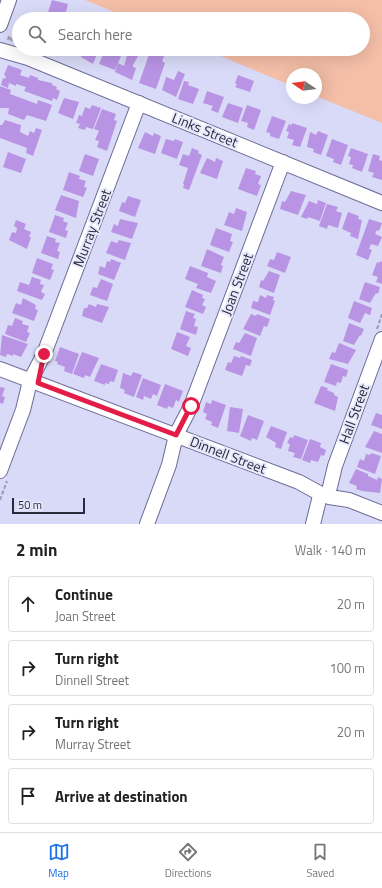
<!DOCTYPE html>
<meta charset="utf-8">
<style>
:root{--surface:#fff;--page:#f6f6f6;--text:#222;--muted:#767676;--line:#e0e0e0;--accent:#1a73e8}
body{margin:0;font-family:"Titillium Web",sans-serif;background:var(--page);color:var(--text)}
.compass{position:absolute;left:286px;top:68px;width:36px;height:36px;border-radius:50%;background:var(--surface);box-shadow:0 4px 16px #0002;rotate:283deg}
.scale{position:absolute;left:12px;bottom:10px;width:73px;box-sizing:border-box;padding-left:4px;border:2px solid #2a2a3d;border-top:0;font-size:11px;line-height:14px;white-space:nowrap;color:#2a2a3d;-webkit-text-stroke:3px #e8e8fc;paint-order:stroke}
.stop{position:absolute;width:12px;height:12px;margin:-9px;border:3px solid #e11d48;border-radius:50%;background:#fff}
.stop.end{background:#e11d48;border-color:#fff;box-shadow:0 1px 4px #0008}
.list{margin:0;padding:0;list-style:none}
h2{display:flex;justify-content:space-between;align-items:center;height:52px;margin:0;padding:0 16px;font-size:17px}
h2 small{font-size:13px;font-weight:400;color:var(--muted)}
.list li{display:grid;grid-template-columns:26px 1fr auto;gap:12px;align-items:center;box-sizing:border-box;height:56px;margin:0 8px 8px;padding:0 8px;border:1px solid var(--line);border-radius:4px}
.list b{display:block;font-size:15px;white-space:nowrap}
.list p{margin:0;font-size:13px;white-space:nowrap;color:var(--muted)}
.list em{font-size:13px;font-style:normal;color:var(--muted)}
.icon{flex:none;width:22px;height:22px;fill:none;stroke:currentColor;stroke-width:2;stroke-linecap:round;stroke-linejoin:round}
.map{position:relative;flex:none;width:382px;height:524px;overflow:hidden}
.search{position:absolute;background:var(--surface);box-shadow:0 4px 16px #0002;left:12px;right:12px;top:12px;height:44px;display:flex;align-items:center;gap:10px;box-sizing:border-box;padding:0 14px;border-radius:22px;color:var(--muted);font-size:15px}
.sheet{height:308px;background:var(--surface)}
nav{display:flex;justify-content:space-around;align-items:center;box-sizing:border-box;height:56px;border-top:1px solid var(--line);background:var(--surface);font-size:11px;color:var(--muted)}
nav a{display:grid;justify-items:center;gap:2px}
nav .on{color:var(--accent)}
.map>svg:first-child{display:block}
.green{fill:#f4bea7}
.building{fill:#b994e4}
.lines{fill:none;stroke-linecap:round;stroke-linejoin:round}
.minor-casing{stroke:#6c6b97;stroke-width:16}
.path{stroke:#999ab3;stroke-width:2;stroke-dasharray:4 2;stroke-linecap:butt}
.minor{stroke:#fff;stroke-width:14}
.route{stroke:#e11d48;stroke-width:5}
.labels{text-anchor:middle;stroke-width:4;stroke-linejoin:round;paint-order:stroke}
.street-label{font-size:14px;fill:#2a2a3d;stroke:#e8e8fc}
</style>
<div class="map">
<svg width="382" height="524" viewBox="0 0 382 524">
<rect width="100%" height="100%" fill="#d9daf7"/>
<path class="green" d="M85,0H382V123L316,96V74H292V86L204,49H363V19H131Z"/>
<g class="building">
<path d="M52,0L68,4L64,19H55L56,17L48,12Z"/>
<path d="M63,49H76L73,56L62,52Z"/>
<path d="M84,49H99L93,64L81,57Z"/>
<path d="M129,49H142L133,65V67L136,68L132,80L115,72L118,63L124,66Z"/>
<path d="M151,49L165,54L162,61L165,63L156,89L139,83Z"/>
<path d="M105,50L121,56L115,70L99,64Z"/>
<path d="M8,65L22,70L20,75L29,78L30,75L38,78V80L52,83V85L57,87L56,89L60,91L57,100L53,98L52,101L24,91L26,87L16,84V86L9,83L8,88L1,85L3,78L5,79L6,76L4,75Z"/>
<path d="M178,71L185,74L176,97L162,90L166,77L174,80Z"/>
<path d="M238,75L254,81L250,92L235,87L237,84L235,83Z"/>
<path d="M184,81L189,82L188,85L199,89L193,104L178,99Z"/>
<path d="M0,86L11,90L10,94L37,104L38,100L52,105L46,121L27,115L24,120L8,114L9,108H0Z"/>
<path d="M207,91L224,97L218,113L211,110L213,106L203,103Z"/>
<path d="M64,98L79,102L73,119L58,113Z"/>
<path d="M228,103L243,108L238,123L222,117Z"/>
<path d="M92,105L101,108L93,129L86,127L85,130L78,128L80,124L76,123L79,115L82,116L85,107L90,109Z"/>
<path d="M247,105L261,110L254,130L247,127L248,123L241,121Z"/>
<path d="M102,109L116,114L114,120L117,121L107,151L97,147L99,141L95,140L99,131L94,129Z"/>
<path d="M272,116L286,121L279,139L270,136V133L266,132Z"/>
<path d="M5,120L21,125L20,132L28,136L30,131L34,133L36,128L42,130L33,156L26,153L27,148L0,138V125H2Z"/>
<path d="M292,123L307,128L300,147L292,145L294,140L287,138L289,132L286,131L289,124L292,125Z"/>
<path d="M318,131L328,135L321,155L313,152L314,149L307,147L310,132L316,135Z"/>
<path d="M145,132L153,136L154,133L161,136L155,154L138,148Z"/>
<path d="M166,139L174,141L175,139L183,142L177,159L161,153Z"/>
<path d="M332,139L348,145L341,165L333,162L334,159L326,156Z"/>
<path d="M192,148L199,151L198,153L202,155L189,190L183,188L184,184H183L188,168L179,165L183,154L189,156Z"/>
<path d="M351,148L368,154L362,172L352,168L353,165L349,164L351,157L348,156Z"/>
<path d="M8,152L26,159L21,173L3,167Z"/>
<path d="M85,154L99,159L93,176L79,171Z"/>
<path d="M373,154L380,156L379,160L382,161V180L372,177L374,173L368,171Z"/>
<path d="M207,158L215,162L216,158L223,161L217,179L200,173Z"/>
<path d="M246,168L256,171L255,174L261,176L258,184L261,185L257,196L238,189Z"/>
<path d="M69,172L80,176L79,179L86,181L84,187L87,188L83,197L63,190Z"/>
<path d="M291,191L306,195L298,215L280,209L282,201L285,202Z"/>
<path d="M61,195L79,201L76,218L55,210Z"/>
<path d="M128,196L141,200L135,217L119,211L122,202L125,203Z"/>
<path d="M318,200L326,203L320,221L308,217L307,219L301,217L309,201L317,204Z"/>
<path d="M327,204L338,207L336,211L342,213L338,228L328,225L327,229L319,226Z"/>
<path d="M236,208L247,212L242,231L224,225L229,212L234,214Z"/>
<path d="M348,212L359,216L358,219L362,220L358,239L350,236L351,233L342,229Z"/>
<path d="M55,215L64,218L63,221L68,223L65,230L68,231L66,238L49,232Z"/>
<path d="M120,219L138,223L132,239L111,232L114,224L118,226Z"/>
<path d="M369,219L382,223L379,231L377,230L375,234L382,237L378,246L371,244L369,249L372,250L368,260L356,255Z"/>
<path d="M16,220L26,224L24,229L31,232L29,237H31L27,249L9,240L12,232L16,233L17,228L14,226Z"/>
<path d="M216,228L232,234L230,241L233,242L229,252L210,245Z"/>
<path d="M47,236L56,239L55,242L60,243L57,251L60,252L58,259L41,253Z"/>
<path d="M119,240L131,243L125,260L106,253L111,241L117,243Z"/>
<path d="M207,249L224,257L221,265L223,266L221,273L201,266Z"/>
<path d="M277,252L291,257L285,273L267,266L270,259L274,260Z"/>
<path d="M37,258L53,264L51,269L54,270L50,280L32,273Z"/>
<path d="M111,259L121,263L114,280L98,274L100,266L105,268L107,261L110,262Z"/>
<path d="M380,261L382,262V284L376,282L378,277L372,275L377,262L380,263Z"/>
<path d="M190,266L208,273L207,277L216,281L211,293L196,288L198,284L185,279Z"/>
<path d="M269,271L280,275L274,293L259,287L261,280L263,281Z"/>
<path d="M32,277L41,280L40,284L44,285L41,292L45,294L42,300L17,291L20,282L29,285Z"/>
<path d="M101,279L113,284L107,301L90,295L93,287L97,288Z"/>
<path d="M365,282L380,287L378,294L376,293L370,303L359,299Z"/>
<path d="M192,290L203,295L202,298L205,299L202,305L206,307L203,314L185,307Z"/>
<path d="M260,295L266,298L267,295L274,297L273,300L275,301L270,315L251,308L253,301L258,302Z"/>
<path d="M23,298L36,305L35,309L38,310L34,321L12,313L16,303L21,305Z"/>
<path d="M354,301L372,308L370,315L365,313L360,323L348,318Z"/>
<path d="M89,304L96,307L97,304L109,307L102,323L82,316L84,308H87Z"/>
<path d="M186,311L195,314L193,318L196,319L194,326L198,327L196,335L180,329Z"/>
<path d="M251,314L256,316L257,314L270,319L267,327L264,326L260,336L243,329Z"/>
<path d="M15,318L23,321L22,324L29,326L27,332L30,333L26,342L5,334L8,325L12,326Z"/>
<path d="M349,323L364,329L361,336L360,335L354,345L343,341Z"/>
<path d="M177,332L190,337L186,346L191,348L188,356L171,349Z"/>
<path d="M245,333L257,338L251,356L233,349L236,342L239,343Z"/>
<path d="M2,335L28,344L21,357L13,354V356L7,354L6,357L0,355Z"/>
<path d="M339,343L356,350L348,364L329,359L332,352L335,353Z"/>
<path d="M60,347L79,354L72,374L64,371L65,367L57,364L58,362L55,361Z"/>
<path d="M82,352L99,358L90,377L85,375L84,378L73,374Z"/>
<path d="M234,356L240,358L241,356L252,360L250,366L246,365L242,376L225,370L228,362L231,363Z"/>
<path d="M101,364L118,370L114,382L110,381L109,384L105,383V385L94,381Z"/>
<path d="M331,364L348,370L346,377L343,376L341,383L337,382L336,386L324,382Z"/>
<path d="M133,372L142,375L134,397L124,393L125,390L120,388L123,373L131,376Z"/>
<path d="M143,378L161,385L157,396L153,394L151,399L144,396L143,400L136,397Z"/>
<path d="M165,384L183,391L179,402L176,400L173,408L168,406L167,409L157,405Z"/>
<path d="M321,386L328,388L327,390L334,393V395L338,397L335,411L314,403Z"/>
<path d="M0,387L5,388L2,396L5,397L3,404L0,403Z"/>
<path d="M212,400L226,405L218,428L211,425L212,422L205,419L207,414L203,412L206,402L211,404Z"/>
<path d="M230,407L243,409L239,433L227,431Z"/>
<path d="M376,413L382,415V429L371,425Z"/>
<path d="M248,415L264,421L257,440L252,438L251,441L240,436Z"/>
<path d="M271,426L287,432L281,449L275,447L276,443L266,437Z"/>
<path d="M374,431L382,434V453L365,447Z"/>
<path d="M294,435L308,440L301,459L293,457L295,453L288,451L290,444L287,443L290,437L293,438Z"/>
<path d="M310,439L321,443L320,447L326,450L324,456L321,455L318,462L311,460L310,463L302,460Z"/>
<path d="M371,453L381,456L375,474L357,467L360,459L364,461L366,454L370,455Z"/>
<path d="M356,469L368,474V476L377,480L378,477L382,479L380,493L362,491L356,489L357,486L349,483Z"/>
</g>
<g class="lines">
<g class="minor-casing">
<g id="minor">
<path d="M0,25L9,0"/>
<path d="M0,50L28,58L382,203"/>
<path d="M0,369L299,482L319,493"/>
<path d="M0,471L23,410L30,381L44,354L139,103"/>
<path d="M330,487L335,466L382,339"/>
<path d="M329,497L349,500L382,513"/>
<path d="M147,524L169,465L176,435L191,406L283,162"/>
<path d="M313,524L320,496"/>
</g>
</g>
<g class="path">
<path d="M8,40L9,36L12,41"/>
<path d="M377,329L382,314"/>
<path d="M0,500L7,481"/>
</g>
<use href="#minor" class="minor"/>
</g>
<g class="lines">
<path class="route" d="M44,354L38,383L176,435L191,406"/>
</g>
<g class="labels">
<g class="street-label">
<text transform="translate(205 130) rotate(22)" y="5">Links Street</text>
<text transform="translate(92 228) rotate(-69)" y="5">Murray Street</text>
<text transform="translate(237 284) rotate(-69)" y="5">Joan Street</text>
<text transform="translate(354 414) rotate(-70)" y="5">Hall Street</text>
<text transform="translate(228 455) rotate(21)" y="5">Dinnell Street</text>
</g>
</g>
</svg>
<svg class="compass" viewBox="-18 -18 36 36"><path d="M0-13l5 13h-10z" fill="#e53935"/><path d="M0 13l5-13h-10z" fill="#767676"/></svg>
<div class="scale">50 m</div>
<div class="stop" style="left:191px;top:406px"></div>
<div class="stop end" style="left:44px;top:354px"></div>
<div class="search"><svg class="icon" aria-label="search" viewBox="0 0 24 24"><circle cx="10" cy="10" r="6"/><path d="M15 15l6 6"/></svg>Search here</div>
</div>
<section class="sheet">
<h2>2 min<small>Walk · 140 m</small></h2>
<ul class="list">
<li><svg class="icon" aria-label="ahead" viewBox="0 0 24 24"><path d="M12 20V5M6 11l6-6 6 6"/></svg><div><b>Continue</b><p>Joan Street</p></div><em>20 m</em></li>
<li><svg class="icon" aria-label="right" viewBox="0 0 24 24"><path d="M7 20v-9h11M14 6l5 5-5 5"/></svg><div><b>Turn right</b><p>Dinnell Street</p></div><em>100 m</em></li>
<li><svg class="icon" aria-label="right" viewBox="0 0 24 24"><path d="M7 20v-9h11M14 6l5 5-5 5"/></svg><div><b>Turn right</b><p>Murray Street</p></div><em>20 m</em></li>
<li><svg class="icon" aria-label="arrive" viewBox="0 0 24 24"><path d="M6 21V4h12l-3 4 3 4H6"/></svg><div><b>Arrive at destination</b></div></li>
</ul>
</section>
<nav>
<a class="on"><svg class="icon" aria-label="map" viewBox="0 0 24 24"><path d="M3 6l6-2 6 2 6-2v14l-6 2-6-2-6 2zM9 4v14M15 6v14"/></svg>Map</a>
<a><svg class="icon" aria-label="directions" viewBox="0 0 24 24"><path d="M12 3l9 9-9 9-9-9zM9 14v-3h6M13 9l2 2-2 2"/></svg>Directions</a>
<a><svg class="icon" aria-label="saved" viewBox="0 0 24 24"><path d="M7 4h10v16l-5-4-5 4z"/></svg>Saved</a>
</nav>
